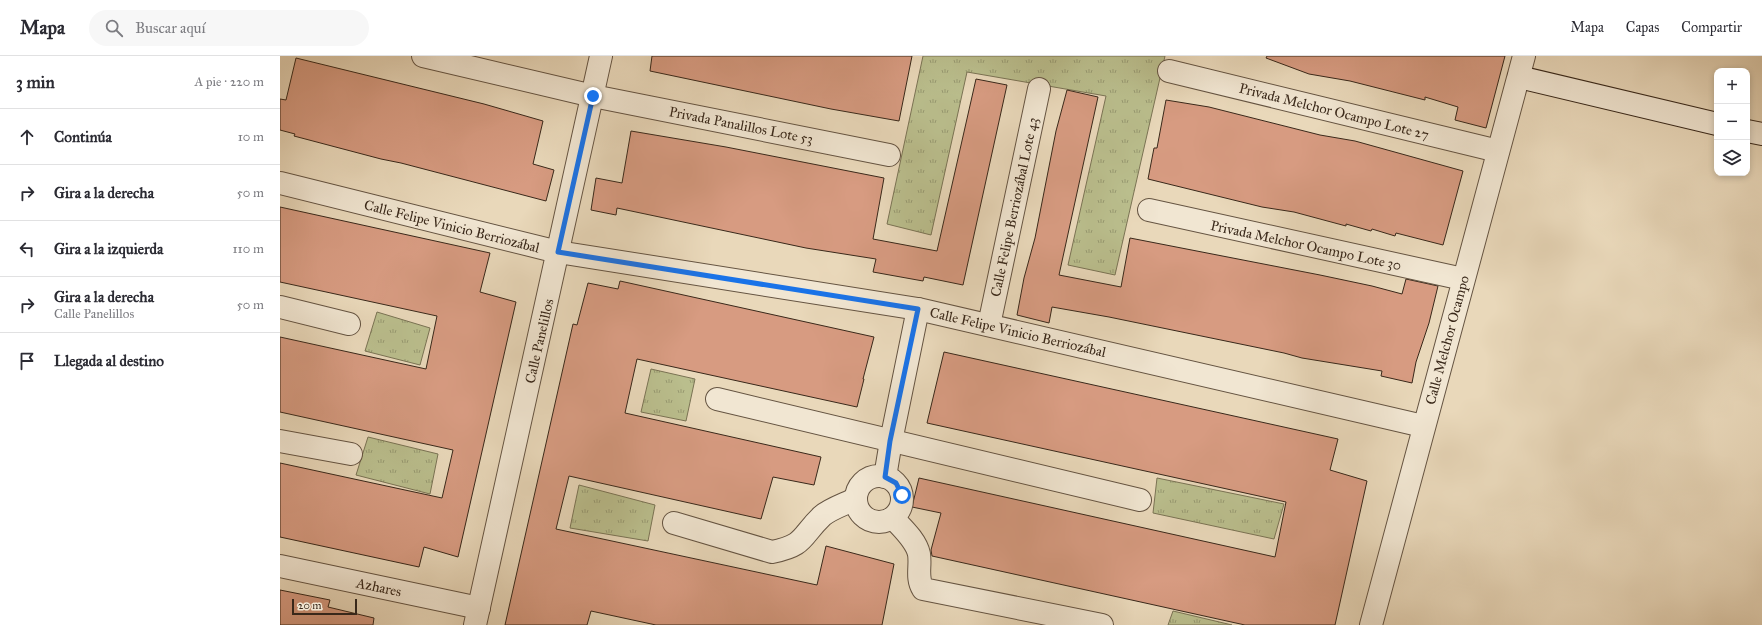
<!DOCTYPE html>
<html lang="es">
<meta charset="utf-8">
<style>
:root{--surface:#fff;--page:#f7f7f7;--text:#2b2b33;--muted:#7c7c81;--line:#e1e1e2}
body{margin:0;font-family:"IM FELL Great Primer",serif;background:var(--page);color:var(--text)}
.controls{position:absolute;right:12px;top:12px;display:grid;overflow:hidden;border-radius:8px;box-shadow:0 2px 6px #0003}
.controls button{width:36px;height:36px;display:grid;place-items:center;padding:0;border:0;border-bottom:1px solid var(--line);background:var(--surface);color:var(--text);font:20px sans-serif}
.scale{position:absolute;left:12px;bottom:10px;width:65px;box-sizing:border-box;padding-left:4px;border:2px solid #39281a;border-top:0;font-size:11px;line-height:14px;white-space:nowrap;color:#39281a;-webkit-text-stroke:3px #f1e6d2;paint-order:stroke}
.stop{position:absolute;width:12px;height:12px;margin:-9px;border:3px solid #1a73e8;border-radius:50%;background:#fff}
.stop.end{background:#1a73e8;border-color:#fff;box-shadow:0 1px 4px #0008}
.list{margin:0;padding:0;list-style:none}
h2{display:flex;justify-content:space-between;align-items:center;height:52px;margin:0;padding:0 16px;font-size:17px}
h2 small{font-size:13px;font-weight:400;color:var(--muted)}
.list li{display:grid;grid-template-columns:26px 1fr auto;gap:12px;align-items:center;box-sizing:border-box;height:56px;padding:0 16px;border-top:1px solid var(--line)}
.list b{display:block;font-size:15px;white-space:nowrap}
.list p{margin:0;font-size:13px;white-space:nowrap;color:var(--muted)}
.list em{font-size:13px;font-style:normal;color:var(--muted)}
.icon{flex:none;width:22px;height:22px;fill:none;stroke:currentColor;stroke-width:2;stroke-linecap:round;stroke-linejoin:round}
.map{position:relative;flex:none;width:1482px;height:569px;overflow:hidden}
header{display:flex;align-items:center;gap:24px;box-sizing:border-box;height:56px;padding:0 20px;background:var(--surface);border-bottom:1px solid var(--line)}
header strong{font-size:19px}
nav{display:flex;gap:22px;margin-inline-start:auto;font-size:14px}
.search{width:280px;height:36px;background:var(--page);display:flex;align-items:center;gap:10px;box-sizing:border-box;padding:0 14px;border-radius:22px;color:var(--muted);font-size:15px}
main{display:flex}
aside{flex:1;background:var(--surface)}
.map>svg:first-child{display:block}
.park{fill:url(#park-tufts);stroke:#7a7354}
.building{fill:#d79b81;stroke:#39281a}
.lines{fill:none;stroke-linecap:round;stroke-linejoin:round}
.minor-casing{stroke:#655442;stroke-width:24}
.tertiary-casing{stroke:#655442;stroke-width:24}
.secondary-casing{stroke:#39281a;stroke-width:24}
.minor{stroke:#f1e6d2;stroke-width:22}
.tertiary{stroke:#f1e6d2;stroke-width:22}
.secondary{stroke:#f1e6d2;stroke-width:22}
.route{stroke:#1a73e8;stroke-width:5}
.labels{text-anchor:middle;stroke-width:3.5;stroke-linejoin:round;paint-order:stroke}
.street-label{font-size:14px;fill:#39281a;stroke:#f1e6d2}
</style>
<header>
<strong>Mapa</strong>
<div class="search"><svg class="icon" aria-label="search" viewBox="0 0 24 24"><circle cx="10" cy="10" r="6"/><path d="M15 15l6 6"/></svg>Buscar aquí</div>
<nav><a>Mapa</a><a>Capas</a><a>Compartir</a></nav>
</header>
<main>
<aside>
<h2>3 min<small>A pie · 220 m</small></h2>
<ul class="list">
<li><svg class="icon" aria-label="ahead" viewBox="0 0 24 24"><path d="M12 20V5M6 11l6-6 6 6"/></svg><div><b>Continúa</b></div><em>10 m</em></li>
<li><svg class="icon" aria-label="right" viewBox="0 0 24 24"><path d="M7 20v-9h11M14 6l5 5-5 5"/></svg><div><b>Gira a la derecha</b></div><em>50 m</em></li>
<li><svg class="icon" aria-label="left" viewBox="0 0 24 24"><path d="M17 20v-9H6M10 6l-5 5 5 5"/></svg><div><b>Gira a la izquierda</b></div><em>110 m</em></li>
<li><svg class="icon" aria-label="right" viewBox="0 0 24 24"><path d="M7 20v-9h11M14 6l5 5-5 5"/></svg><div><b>Gira a la derecha</b><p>Calle Panelillos</p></div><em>50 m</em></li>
<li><svg class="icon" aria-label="arrive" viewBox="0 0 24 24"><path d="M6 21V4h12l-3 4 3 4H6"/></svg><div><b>Llegada al destino</b></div></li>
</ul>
</aside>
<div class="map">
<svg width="1482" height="569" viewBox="0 0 1482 569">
<defs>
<pattern id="park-tufts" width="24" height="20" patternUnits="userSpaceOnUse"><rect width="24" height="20" fill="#babe8d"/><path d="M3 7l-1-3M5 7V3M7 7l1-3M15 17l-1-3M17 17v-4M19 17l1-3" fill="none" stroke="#989a72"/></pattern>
</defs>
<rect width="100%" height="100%" fill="#e9d8ba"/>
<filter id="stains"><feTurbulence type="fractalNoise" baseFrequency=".005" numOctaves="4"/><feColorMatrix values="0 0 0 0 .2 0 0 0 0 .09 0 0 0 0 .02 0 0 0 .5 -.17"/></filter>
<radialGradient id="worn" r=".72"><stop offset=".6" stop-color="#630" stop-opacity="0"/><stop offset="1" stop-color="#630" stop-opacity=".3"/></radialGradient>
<g class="park">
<path d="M643,0H885L835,219L788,209L826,40L687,16L651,179L607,168Z"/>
<path d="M97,256L150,272L140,309L85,295Z"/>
<path d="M371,313L415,323L406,365L361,356Z"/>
<path d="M88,381L158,398L150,438L76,419Z"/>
<path d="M877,422L1004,448L994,483L873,457Z"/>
<path d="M299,429L375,449L368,485L290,472Z"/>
<path d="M893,555L952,569H888Z"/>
</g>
<g class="building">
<path d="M372,0H632L619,65L551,53L370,15Z"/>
<path d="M987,0H1225L1206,72L1175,64L1178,51L1145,41V44L1070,25L1029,18L986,2Z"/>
<path d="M16,2L204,48L263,65L253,108L274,114L266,145L121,107L101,103L14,80L15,78L0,74V43L6,44Z"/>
<path d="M696,23L727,29L683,229L644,221L643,225L593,216L596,203L526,192L337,152L336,159L311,154L316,122L342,127L351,75L446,91L604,122L593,183L657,195Z"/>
<path d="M787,34L818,41L779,219L841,231L850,182L1040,219L1092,230L1122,238L1126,223L1158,230L1149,267L1136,306L1132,327L1101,320L1102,315L1022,302L1004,297L829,261L772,251L769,267L737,259L744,222L755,182L776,75Z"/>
<path d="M886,44L929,51L1040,79L1075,85L1183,115L1163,189L1116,177L1115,180L1092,173L1091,175L1066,168V170L1014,156L982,151L868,123L874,92H877Z"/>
<path d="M0,151L210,197L200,236L236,246L178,501L144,491L139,511L0,481V407L162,442L173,394L0,356V281L146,313L157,260L0,226Z"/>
<path d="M340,225L594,281L583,323H584L577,351L357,303L345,357L541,401L534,429L493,421L481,463L289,420L276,473L537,529L546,490L614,508L602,569H376L311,555L307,569H225L293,268L297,269L308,227L338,233Z"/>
<path d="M664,296L1058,383L1050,414L1087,425L1055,569H965L652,500L651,494L661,457L632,451L639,422L995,501L1006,446L647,367Z"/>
<path d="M0,534L50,544L48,551L94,562L93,569H0Z"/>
</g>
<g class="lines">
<g class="minor-casing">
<g id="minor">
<path d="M143,0L313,40L609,99"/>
<path d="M889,15L1218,95"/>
<path d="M0,127L278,196L638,253L1143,370"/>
<path d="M869,154L1183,223"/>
<path d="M0,251L69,268"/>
<path d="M709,269L759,33"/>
<path d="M437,343L860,444"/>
<path d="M0,385L71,398"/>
<circle cx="599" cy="443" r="23"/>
<path d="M605,421L611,385L638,253"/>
<path d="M613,462C622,472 636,484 639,498C641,510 636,522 643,533L822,569"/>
<path d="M394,467L492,496C526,489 520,481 542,460C550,453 565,448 575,443"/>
<path d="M0,510L199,552"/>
<path d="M195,569L321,0"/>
</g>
</g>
<g class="tertiary-casing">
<path id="tertiary" d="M1091,569L1244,0"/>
</g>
<g class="secondary-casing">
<g id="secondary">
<path d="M1239,21L1437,68"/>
<path d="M1467,75L1482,78"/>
</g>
</g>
<use href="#minor" class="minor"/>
<use href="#tertiary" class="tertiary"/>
<use href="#secondary" class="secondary"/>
</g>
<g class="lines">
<path class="route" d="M313,40L278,196L638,253L610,385L605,421L616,427L622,439"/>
</g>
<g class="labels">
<g class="street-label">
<text transform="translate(1054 55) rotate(14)" y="5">Privada Melchor Ocampo Lote 27</text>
<text transform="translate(461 69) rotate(11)" y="5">Privada Panalillos Lote 53</text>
<text transform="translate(734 151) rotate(-78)" y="5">Calle Felipe Berriozábal Lote 43</text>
<text transform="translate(172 170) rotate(14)" y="5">Calle Felipe Vinicio Berriozábal</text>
<text transform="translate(1026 189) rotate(12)" y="5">Privada Melchor Ocampo Lote 30</text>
<text transform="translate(738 276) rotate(13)" y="5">Calle Felipe Vinicio Berriozábal</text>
<text transform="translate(1167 284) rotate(-75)" y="5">Calle Melchor Ocampo</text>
<text transform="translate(259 285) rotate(-77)" y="5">Calle Panelillos</text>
<text transform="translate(99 531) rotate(12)" y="5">Azhares</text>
</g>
</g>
<rect width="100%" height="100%" filter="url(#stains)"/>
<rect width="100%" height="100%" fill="url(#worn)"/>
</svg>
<div class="controls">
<button>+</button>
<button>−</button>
<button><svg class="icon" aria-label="layers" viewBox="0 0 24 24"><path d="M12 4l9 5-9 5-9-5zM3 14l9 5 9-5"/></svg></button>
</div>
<div class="scale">20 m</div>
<div class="stop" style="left:622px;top:439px"></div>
<div class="stop end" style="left:313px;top:40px"></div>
</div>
</main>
